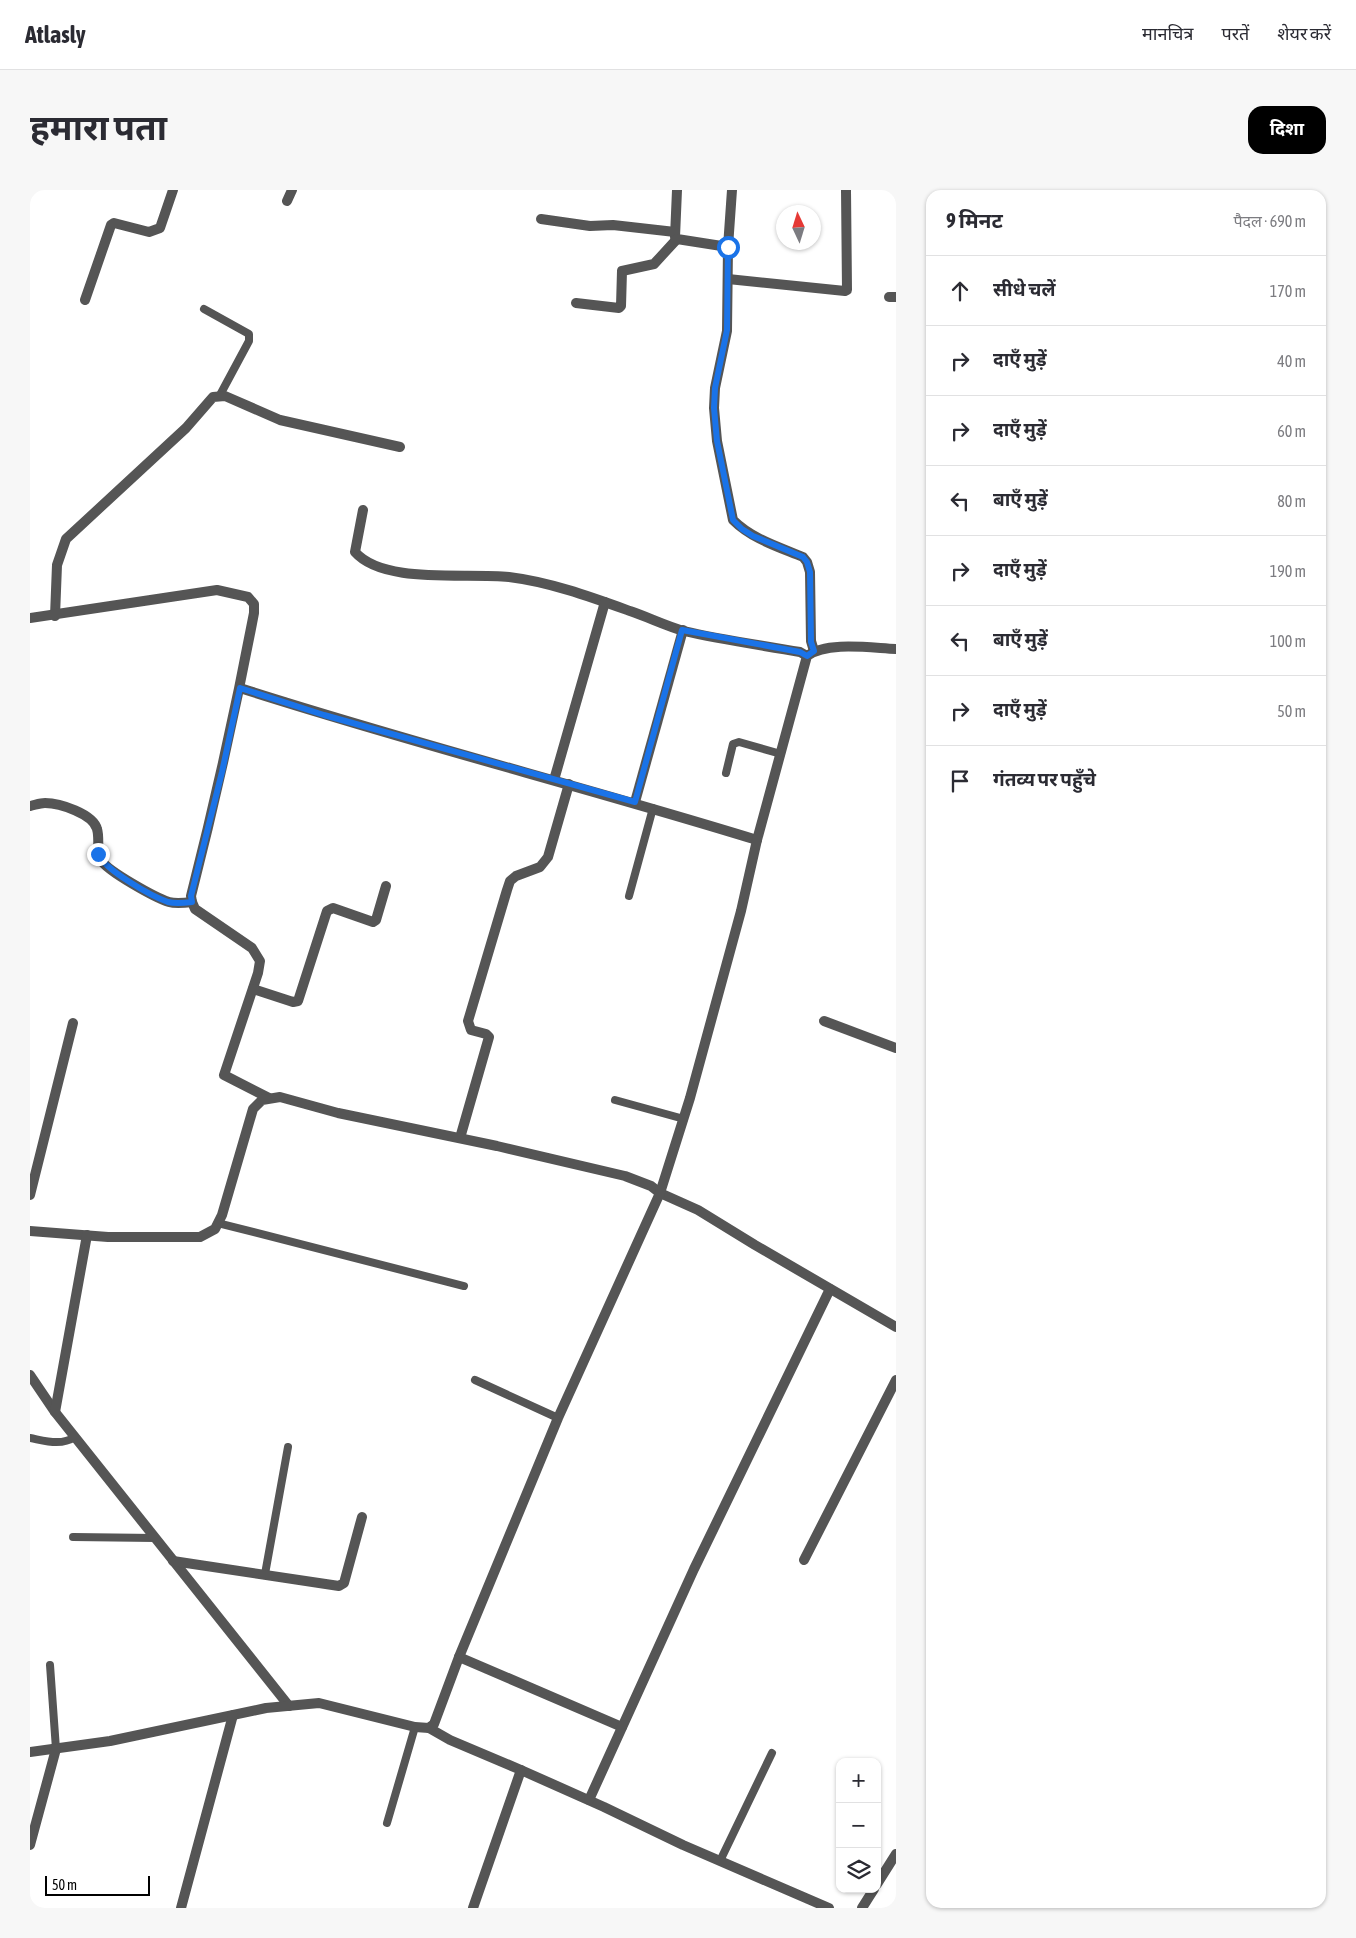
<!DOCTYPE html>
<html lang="hi">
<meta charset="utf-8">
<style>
:root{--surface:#fff;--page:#f7f7f7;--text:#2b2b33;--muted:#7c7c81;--line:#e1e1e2;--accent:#000}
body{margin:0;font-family:"Asap Condensed","Noto Sans Devanagari",sans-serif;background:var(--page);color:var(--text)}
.controls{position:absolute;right:15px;bottom:15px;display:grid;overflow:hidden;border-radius:10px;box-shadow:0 1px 4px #0004}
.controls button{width:45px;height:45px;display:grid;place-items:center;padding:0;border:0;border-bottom:1px solid var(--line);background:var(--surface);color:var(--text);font:25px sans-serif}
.compass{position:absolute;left:746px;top:15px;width:45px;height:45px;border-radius:50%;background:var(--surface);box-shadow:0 1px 4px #0004;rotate:356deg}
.scale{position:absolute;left:15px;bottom:12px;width:105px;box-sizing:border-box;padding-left:5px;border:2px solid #000;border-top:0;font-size:14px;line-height:18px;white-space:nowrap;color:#000;-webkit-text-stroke:4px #fff;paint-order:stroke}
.stop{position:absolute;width:15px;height:15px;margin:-11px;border:4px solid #1a73e8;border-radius:50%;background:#fff}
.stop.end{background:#1a73e8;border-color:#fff;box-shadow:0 1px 5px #0008}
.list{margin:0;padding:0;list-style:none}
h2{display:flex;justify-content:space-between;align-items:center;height:65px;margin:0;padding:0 20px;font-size:21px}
h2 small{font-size:16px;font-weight:400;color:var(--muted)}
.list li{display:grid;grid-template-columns:32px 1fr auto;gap:15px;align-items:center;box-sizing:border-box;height:70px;padding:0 20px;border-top:1px solid var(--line)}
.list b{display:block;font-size:19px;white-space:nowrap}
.list em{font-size:16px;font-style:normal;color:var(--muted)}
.icon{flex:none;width:28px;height:28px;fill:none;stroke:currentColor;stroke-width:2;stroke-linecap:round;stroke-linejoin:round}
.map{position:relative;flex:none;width:866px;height:1718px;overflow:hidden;border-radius:15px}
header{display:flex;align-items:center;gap:30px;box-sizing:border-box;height:70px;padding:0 25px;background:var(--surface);border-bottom:1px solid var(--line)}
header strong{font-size:24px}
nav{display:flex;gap:28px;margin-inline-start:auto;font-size:18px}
.intro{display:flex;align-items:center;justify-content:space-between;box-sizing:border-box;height:120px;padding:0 30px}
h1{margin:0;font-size:35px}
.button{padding:12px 22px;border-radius:15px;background:var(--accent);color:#fff;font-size:18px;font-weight:700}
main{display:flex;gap:30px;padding:0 30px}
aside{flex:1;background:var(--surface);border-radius:15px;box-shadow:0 1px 4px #0004}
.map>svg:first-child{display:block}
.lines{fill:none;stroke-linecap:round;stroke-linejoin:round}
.lane{stroke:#555;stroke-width:8}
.street{stroke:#555;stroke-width:10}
.route{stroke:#1a73e8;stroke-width:6}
</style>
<header>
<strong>Atlasly</strong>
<nav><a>मानचित्र</a><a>परतें</a><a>शेयर करें</a></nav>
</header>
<div class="intro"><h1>हमारा पता</h1><a class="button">दिशा</a></div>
<main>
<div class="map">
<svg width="866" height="1718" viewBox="0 0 866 1718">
<rect width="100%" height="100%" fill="#fff"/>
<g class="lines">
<g class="lane">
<path d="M174,119L219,144V151L190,205"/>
<path d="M696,583L703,554L709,552L751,564"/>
<path d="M599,706L623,618"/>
<path d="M585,910L654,929"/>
<path d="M188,1033L434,1096"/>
<path d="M445,1190L528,1228"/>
<path d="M0,1248C16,1251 31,1256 45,1247"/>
<path d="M43,1347L125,1348"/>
<path d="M235,1384L258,1257"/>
<path d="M20,1475L26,1559"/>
<path d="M357,1633L385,1537"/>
<path d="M690,1671L742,1563"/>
</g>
<g class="street">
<path d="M647,0L645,47L647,49L698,57"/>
<path d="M702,0L698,57L697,141L685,198L684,218L687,251L703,330C722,349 749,357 773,367L777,372L780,382L781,451L784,461"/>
<path d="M257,11L262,0"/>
<path d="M511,29L560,36L583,35L645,42"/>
<path d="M698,89L815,101L817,100L816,0"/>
<path d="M859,107H866"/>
<path d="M55,110L81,35L84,33L119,42L130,38L143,0"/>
<path d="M546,113L589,118L591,116L592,81L624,74L647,49"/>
<path d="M333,320L325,362C354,395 437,382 479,387C520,392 561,407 600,421C618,427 636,436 654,441C692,450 731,455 770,462L777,466"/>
<path d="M25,426L27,375L36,349L156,238L183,207L195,206L250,230L370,257"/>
<path d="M0,428L187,400L218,407L224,414V423C206,518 185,612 161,706L162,712L165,719L222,758L230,771L228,783L194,885L239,908"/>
<path d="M210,498C381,553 555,597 727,650"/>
<path d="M524,590L575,412"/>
<path d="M605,612L653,440"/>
<path d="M0,616C5,615 10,613 15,613C30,613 63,624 67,639C70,649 66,661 71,670C77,681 126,708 139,712C146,714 154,713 162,712"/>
<path d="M223,799L263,812L268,811L297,721L303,718L343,732L346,730L356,696"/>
<path d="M794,831L866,858"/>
<path d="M430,948L459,847L456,844L441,840L438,831L477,700L480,691L486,686L510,677L518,667L539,594"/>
<path d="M0,1005L43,833"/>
<path d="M0,1041L78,1047H170L185,1039L192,1025L223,919L232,910L250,907L308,923L467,956L595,986L621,996L630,1003L668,1020L725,1055L866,1137"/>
<path d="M0,1185L25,1222L259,1516"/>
<path d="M25,1222L57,1045"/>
<path d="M774,1370L866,1190"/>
<path d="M143,1371L309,1396L314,1393L332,1327"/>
<path d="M429,1467L592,1537"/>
<path d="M399,1538L420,1550L491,1580L574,1617L653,1655L799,1718"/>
<path d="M0,1562L80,1551L236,1518L289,1513L385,1537L399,1538L404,1534L429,1467L528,1228L630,1003L660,908L711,721L727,650L777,466C797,451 841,458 866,459"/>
<path d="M559,1610L664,1379L800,1099"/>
<path d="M0,1655L26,1559"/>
<path d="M847,1694L866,1664"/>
<path d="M151,1718L203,1525"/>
<path d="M443,1718L491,1580"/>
<path d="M832,1718L844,1699"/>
</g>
</g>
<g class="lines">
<path class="route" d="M68,664C75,680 121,706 138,712C146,714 154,713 162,712L161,706L192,582L210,498L294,525L605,612L652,440L770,462L777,466L784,461L781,452L780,382L777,372L773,367L723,346L712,339L703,330L687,251L684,218L685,198L697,140L698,57"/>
</g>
</svg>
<div class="controls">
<button>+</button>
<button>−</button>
<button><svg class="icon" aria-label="layers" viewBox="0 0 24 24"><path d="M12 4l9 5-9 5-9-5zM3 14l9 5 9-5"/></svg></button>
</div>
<svg class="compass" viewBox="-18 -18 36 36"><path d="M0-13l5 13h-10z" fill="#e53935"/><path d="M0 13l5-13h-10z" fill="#7c7c81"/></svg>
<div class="scale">50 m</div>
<div class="stop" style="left:698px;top:57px"></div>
<div class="stop end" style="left:68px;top:664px"></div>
</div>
<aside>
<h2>9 मिनट<small>पैदल · 690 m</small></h2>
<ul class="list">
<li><svg class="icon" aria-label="ahead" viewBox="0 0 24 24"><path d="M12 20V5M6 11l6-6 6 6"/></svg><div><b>सीधे चलें</b></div><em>170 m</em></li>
<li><svg class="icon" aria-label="right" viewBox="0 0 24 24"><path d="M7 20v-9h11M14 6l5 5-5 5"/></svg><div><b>दाएँ मुड़ें</b></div><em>40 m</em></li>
<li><svg class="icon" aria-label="right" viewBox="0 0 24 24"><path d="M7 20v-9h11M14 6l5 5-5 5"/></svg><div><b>दाएँ मुड़ें</b></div><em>60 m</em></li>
<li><svg class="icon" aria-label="left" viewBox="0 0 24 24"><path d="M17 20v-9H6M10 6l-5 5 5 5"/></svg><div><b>बाएँ मुड़ें</b></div><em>80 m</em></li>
<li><svg class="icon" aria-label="right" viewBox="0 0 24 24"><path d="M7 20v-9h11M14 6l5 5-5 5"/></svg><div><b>दाएँ मुड़ें</b></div><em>190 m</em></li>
<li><svg class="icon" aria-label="left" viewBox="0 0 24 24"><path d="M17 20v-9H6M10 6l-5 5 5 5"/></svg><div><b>बाएँ मुड़ें</b></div><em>100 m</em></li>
<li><svg class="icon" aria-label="right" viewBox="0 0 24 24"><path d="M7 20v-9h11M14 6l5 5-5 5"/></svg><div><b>दाएँ मुड़ें</b></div><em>50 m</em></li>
<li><svg class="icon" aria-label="arrive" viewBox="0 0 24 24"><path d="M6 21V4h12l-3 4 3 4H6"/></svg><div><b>गंतव्य पर पहुँचे</b></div></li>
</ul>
</aside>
</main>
